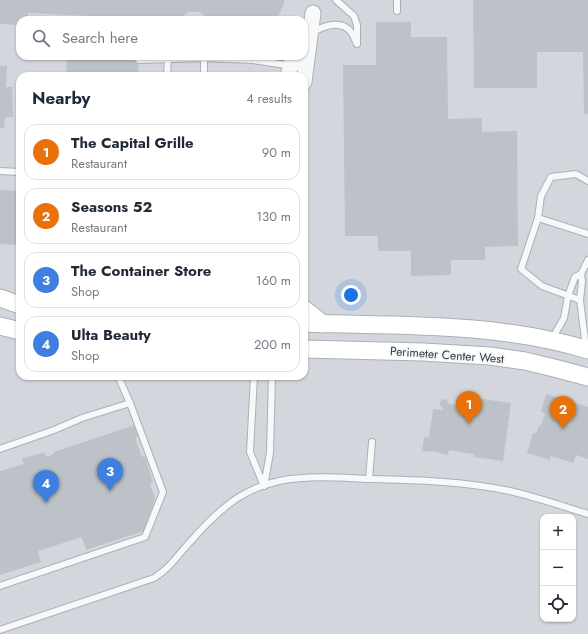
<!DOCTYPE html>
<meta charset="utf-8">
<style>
:root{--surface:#fff;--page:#f2f2f3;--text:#1f2937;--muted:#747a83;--line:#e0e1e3;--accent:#c15977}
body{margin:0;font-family:Jost,sans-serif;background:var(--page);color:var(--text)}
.controls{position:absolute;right:12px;bottom:12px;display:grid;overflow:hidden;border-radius:8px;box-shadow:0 1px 3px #0004}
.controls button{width:36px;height:36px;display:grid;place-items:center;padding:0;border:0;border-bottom:1px solid var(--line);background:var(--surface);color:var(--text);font:20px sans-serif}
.you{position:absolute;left:351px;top:295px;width:14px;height:14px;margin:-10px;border:3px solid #fff;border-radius:50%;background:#1a73e8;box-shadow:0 0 0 6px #1a73e833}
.badge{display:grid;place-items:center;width:26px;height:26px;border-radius:50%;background:var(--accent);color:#fff;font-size:13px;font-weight:700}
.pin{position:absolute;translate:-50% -33px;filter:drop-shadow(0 1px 2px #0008)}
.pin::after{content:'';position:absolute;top:21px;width:14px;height:12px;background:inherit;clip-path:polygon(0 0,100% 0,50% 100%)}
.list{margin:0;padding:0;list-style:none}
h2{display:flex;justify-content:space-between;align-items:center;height:52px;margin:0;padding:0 16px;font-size:17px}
h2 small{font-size:13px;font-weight:400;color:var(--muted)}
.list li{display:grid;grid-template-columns:26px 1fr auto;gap:12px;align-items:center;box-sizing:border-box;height:56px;margin:0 8px 8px;padding:0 8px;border:1px solid var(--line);border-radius:12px}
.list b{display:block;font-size:15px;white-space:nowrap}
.list p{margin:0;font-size:13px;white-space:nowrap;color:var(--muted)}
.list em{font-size:13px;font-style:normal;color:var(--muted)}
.icon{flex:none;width:22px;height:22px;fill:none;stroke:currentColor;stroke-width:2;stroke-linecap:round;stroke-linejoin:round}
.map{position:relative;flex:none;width:588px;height:634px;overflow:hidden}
.search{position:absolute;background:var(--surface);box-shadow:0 1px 3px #0004;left:16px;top:16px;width:292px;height:44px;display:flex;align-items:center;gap:10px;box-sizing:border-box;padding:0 14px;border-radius:12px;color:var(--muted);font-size:15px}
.panel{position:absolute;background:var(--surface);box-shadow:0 1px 3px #0004;left:16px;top:72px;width:292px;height:308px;border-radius:12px}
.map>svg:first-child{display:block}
.built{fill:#d3d7dd;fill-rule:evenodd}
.building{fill:#bcc2c7}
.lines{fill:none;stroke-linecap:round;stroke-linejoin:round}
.service-casing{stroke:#aab0b5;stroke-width:8}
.tertiary-casing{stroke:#aab0b5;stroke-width:17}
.secondary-casing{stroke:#aab0b5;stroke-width:19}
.service{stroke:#f7f8f9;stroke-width:6}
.tertiary{stroke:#f7f8f9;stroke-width:15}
.secondary{stroke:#fff;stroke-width:17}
.labels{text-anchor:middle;stroke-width:3.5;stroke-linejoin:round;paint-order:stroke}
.street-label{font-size:12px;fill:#2e3842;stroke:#f4f6f8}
</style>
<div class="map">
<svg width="588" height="634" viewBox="0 0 588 634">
<rect width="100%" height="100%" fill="#e5e8eb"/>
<path class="built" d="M0,0H588V634H0ZM20,20H304V56H20ZM20,76H304V376H20ZM543,517H573V619H543Z"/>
<g class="building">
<path d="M0,0H285L277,20H210L200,12H189L177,20L28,13V20H20V25L0,24Z"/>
<path d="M473,0H588V114H584L583,52H537V88H474Z"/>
<path d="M376,22H411V37H447L448,119L482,118V132L517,131L518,246L485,247V260H451V275L411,276V251H378V236H345L343,65H376Z"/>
<path d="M67,56H139L138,76H66Z"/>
<path d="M0,66H7L6,87H12L13,117H5L4,128H0Z"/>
<path d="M0,190L20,191V245L0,244Z"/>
<path d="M546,394L588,407V459L576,455L573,463L551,456L550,460L527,453L533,433L536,434L539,425H541L545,413L541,412Z"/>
<path d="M442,399L447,400L449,404L481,408L482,399L511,403L503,461L474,457V454L449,450L448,455L439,453V452L422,451L424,437L429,438L433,409L443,410V408L439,404Z"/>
<path d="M135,425L139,436L135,437L142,457L145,456L153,483L150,484L155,498L144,531L86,550L82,537L38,551L41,562L0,575V471L24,464L22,459L44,452L46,457L54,454V452Z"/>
</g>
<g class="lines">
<g class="service-casing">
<g id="service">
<path d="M336,0L354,16L357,25V42"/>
<path d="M397,11V0"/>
<path d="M312,33C323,26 341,19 351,32C354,36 355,40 357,44"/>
<path d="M139,60L204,58L253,60L306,68"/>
<path d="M167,76L168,58"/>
<path d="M204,76V58"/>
<path d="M0,171L20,172"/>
<path d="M538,218L588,234"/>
<path d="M580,300L542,286L521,269L538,218L541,196L551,177L576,174L588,181"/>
<path d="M552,339L564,318L568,296L575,277L581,274"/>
<path d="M586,348L580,300L582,282L581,274L588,260"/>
<path d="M254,376L250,452L264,486"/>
<path d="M0,449L54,430L82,418L130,403L118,376"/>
<path d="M369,479L372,442"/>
<path d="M264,486L270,453L272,376"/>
<path d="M0,586L145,537L163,492L130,403"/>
<path d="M0,630L154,578C170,568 177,556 190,542C204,526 220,509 239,497C257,486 280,479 302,478C324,476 346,478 368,479C415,480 464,481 510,491C536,497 562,506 588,514"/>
</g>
</g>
<g class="tertiary-casing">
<g id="tertiary">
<path d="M288,76L293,56"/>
<path d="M304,82L313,13"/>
</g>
</g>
<g class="secondary-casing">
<g id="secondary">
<path d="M0,298L20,305"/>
<path d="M304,309L323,324"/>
<path d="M304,323C399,326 496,322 588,350"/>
<path d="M0,326L20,331"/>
<path d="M304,349L423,352L490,356L525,361L558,369L588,377"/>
</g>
</g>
<use href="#service" class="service"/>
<use href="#tertiary" class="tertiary"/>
<use href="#secondary" class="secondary"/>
</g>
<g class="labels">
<g class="street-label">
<text transform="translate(447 355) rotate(4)" y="4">Perimeter Center West</text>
</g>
</g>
</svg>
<div class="controls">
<button>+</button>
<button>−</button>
<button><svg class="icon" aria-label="locate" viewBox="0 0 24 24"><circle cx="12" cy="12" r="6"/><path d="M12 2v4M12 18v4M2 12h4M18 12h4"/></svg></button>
</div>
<div class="you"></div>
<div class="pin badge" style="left:469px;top:424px;background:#e8710a">1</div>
<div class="pin badge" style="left:563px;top:429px;background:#e8710a">2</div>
<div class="pin badge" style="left:110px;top:491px;background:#3f7fe0">3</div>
<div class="pin badge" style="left:46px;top:503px;background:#3f7fe0">4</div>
<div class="search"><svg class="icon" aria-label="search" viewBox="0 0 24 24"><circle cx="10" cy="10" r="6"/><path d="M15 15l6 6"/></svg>Search here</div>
<section class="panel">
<h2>Nearby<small>4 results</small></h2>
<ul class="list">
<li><span class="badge" style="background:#e8710a">1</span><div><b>The Capital Grille</b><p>Restaurant</p></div><em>90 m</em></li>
<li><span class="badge" style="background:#e8710a">2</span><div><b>Seasons 52</b><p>Restaurant</p></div><em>130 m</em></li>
<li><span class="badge" style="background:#3f7fe0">3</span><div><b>The Container Store</b><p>Shop</p></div><em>160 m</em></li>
<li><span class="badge" style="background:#3f7fe0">4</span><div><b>Ulta Beauty</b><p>Shop</p></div><em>200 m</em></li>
</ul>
</section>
</div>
